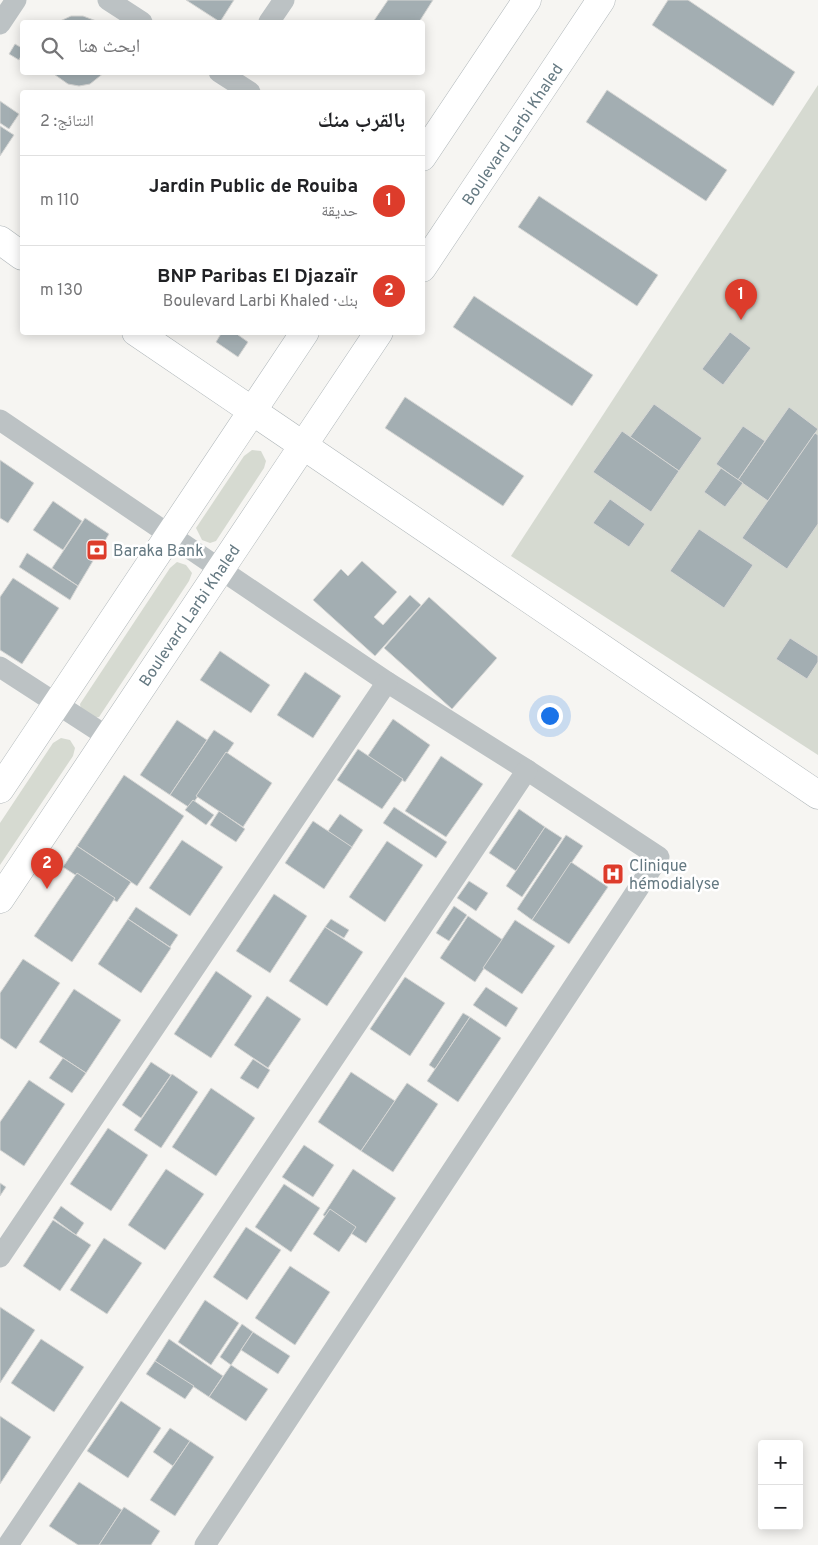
<!DOCTYPE html>
<html lang="ar">
<meta charset="utf-8">
<style>
:root{--surface:#fff;--page:#f6f6f6;--text:#202124;--muted:#757577;--line:#e0e0e0;--accent:#dd3c2b}
body{margin:0;font-family:Overpass,"Noto Naskh Arabic",sans-serif;background:var(--page);color:var(--text);direction:rtl}
.controls{position:absolute;right:15px;bottom:15px;display:grid;overflow:hidden;border-radius:5px;box-shadow:0 2px 12px #0003}
.controls button{width:45px;height:45px;display:grid;place-items:center;padding:0;border:0;border-bottom:1px solid var(--line);background:var(--surface);color:var(--text);font:25px sans-serif}
.you{position:absolute;left:549px;top:715px;width:18px;height:18px;margin:-12px;border:4px solid #fff;border-radius:50%;background:#1a73e8;box-shadow:0 0 0 8px #1a73e833}
.badge{display:grid;place-items:center;width:32px;height:32px;border-radius:50%;background:var(--accent);color:#fff;font-size:16px;font-weight:700}
.pin{position:absolute;translate:-50% -41px;filter:drop-shadow(0 1px 2px #0008)}
.pin::after{content:'';position:absolute;top:26px;width:18px;height:15px;background:inherit;clip-path:polygon(0 0,100% 0,50% 100%)}
.list{margin:0;padding:0;list-style:none}
h2{display:flex;justify-content:space-between;align-items:center;height:65px;margin:0;padding:0 20px;font-size:21px}
h2 small{font-size:16px;font-weight:400;color:var(--muted)}
.list li{display:grid;grid-template-columns:32px 1fr auto;gap:15px;align-items:center;box-sizing:border-box;height:90px;padding:0 20px;border-top:1px solid var(--line)}
.list b{display:block;font-size:19px;white-space:nowrap}
.list p{margin:0;font-size:16px;white-space:nowrap;color:var(--muted)}
.list em{font-size:16px;font-style:normal;color:var(--muted)}
.icon{flex:none;width:28px;height:28px;fill:none;stroke:currentColor;stroke-width:2;stroke-linecap:round;stroke-linejoin:round}
.map{position:relative;flex:none;width:818px;height:1545px;overflow:hidden;direction:ltr}
.search{position:absolute;background:var(--surface);box-shadow:0 2px 12px #0003;left:20px;top:20px;width:405px;height:55px;display:flex;align-items:center;gap:12px;box-sizing:border-box;padding:0 18px;border-radius:5px;color:var(--muted);font-size:19px}
.panel{position:absolute;background:var(--surface);box-shadow:0 2px 12px #0003;left:20px;top:90px;width:405px;height:245px;border-radius:5px;direction:rtl}
.map>svg:first-child{display:block}
.green{fill:#d6dad1}
.building{fill:#a3aeb2;stroke:#d7d7d5}
.lines{fill:none;stroke-linecap:round;stroke-linejoin:round}
.secondary-casing{stroke:#afb6b9;stroke-width:29}
.street{stroke:#bcc2c4;stroke-width:21}
.secondary{stroke:#fff;stroke-width:28}
.labels{text-anchor:middle;stroke-width:5;stroke-linejoin:round;paint-order:stroke}
.street-label{font-size:16px;fill:#657982;stroke:#fff}
.poi-label{font-size:16px;fill:#657982;stroke:#fff;text-anchor:start}
</style>
<div class="map">
<svg width="818" height="1545" viewBox="0 0 818 1545">
<rect width="100%" height="100%" fill="#f6f5f2"/>
<g class="green">
<path d="M818,85V755L511,556Z"/>
<path d="M252,450L261,451L266,461L264,468L216,541L210,543L202,540L196,528L244,456Z"/>
<path d="M177,562L186,565L192,573L189,581L99,717L92,718L81,710L80,704L170,568Z"/>
<path d="M61,738L70,740L75,748L73,756L0,865V823L53,743Z"/>
</g>
<g class="building">
<path d="M186,0H234L220,22Z"/>
<path d="M388,0H433L419,22H373Z"/>
<path d="M668,0H688L795,72L773,106L652,25Z"/>
<path d="M71,16H83L99,22H58Z"/>
<path d="M15,44L22,48V54L19,60L9,54Z"/>
<path d="M51,72H105L90,84L79,86L68,84Z"/>
<path d="M607,90L727,170L706,201L586,122Z"/>
<path d="M0,101L19,114L9,129L0,123Z"/>
<path d="M0,126L14,135L0,156Z"/>
<path d="M539,196L658,275L637,306L518,227Z"/>
<path d="M474,296L593,375L572,406L453,327Z"/>
<path d="M222,332H234L248,342L238,357L216,342Z"/>
<path d="M730,332L751,348L723,385L702,369Z"/>
<path d="M405,397L524,476L503,506L385,428Z"/>
<path d="M654,404L702,438L679,471L630,437Z"/>
<path d="M789,407L818,429L768,501L738,480Z"/>
<path d="M743,426L765,441L738,480L716,464Z"/>
<path d="M622,431L679,471L651,512L593,472Z"/>
<path d="M815,433L818,435V524L787,569L742,538Z"/>
<path d="M0,460L34,483L8,523L0,518Z"/>
<path d="M721,468L743,483L725,507L704,492Z"/>
<path d="M610,499L645,524L629,547L593,523Z"/>
<path d="M53,501L82,521L63,550L33,530Z"/>
<path d="M85,518L109,534L78,586L52,568Z"/>
<path d="M699,529L753,565L724,608L670,571Z"/>
<path d="M27,553L78,586L70,600L19,567Z"/>
<path d="M362,561L397,592L374,617L383,625L410,595L421,605L375,656L313,600L341,569L348,576Z"/>
<path d="M13,578L59,608L22,664L0,650V597Z"/>
<path d="M429,597L497,658L452,709L384,648Z"/>
<path d="M790,638L818,656V662L807,679L776,659Z"/>
<path d="M220,651L270,685L251,713L200,680Z"/>
<path d="M305,672L341,696L313,738L277,715Z"/>
<path d="M393,719L430,745L405,782L367,757Z"/>
<path d="M177,720L207,740L170,795L140,775Z"/>
<path d="M214,730L234,743L190,808L170,795Z"/>
<path d="M358,749L403,779L382,809L337,780Z"/>
<path d="M226,752L272,783L243,827L196,796Z"/>
<path d="M441,756L483,784L446,837L405,811Z"/>
<path d="M124,775L184,816L137,886L77,846Z"/>
<path d="M193,800L214,815L206,825L185,810Z"/>
<path d="M394,807L447,842L436,858L383,823Z"/>
<path d="M519,809L545,827L516,871L489,853Z"/>
<path d="M219,811L245,829L236,842L210,825Z"/>
<path d="M340,814L363,830L350,850L326,834Z"/>
<path d="M313,821L352,847L324,889L285,863Z"/>
<path d="M545,827L562,838L522,897L506,886Z"/>
<path d="M566,835L583,846L532,920L517,909Z"/>
<path d="M182,840L223,867L190,916L149,888Z"/>
<path d="M387,841L423,865L385,922L349,897Z"/>
<path d="M77,846L131,882L117,902L63,867Z"/>
<path d="M571,862L608,887L569,944L532,920Z"/>
<path d="M77,873L115,898L72,962L34,936Z"/>
<path d="M469,881L488,893L476,911L457,898Z"/>
<path d="M274,894L307,916L270,973L236,951Z"/>
<path d="M454,906L467,915L449,941L436,933Z"/>
<path d="M136,907L178,935L170,947L128,919Z"/>
<path d="M468,916L503,940L475,982L440,958Z"/>
<path d="M128,919L171,948L141,993L98,964Z"/>
<path d="M331,919L349,930L344,938L325,927Z"/>
<path d="M515,920L555,946L522,994L483,968Z"/>
<path d="M325,927L363,952L327,1006L289,981Z"/>
<path d="M23,959L60,983L16,1049L0,1038V993Z"/>
<path d="M216,971L252,996L211,1058L174,1034Z"/>
<path d="M405,977L445,1003L410,1056L370,1029Z"/>
<path d="M486,987L518,1008L506,1027L473,1005Z"/>
<path d="M74,989L121,1020L86,1073L39,1042Z"/>
<path d="M267,996L301,1019L268,1068L234,1045Z"/>
<path d="M463,1013L470,1017L435,1069L429,1065Z"/>
<path d="M470,1017L501,1038L458,1102L427,1081Z"/>
<path d="M63,1058L86,1073L72,1093L49,1078Z"/>
<path d="M253,1059L270,1070L258,1089L240,1078Z"/>
<path d="M151,1062L171,1075L141,1118L122,1105Z"/>
<path d="M351,1072L395,1101L361,1151L318,1122Z"/>
<path d="M172,1074L198,1092L161,1148L134,1130Z"/>
<path d="M29,1080L65,1104L24,1166L0,1150V1122Z"/>
<path d="M407,1083L438,1104L393,1172L361,1151Z"/>
<path d="M211,1088L255,1118L216,1176L172,1147Z"/>
<path d="M108,1128L148,1155L111,1211L70,1184Z"/>
<path d="M304,1145L334,1165L313,1197L282,1177Z"/>
<path d="M166,1169L204,1194L165,1250L128,1225Z"/>
<path d="M353,1169L396,1198L366,1243L323,1215Z"/>
<path d="M0,1183L6,1187L0,1196Z"/>
<path d="M284,1184L320,1208L291,1252L255,1227Z"/>
<path d="M61,1206L84,1223L76,1235L53,1218Z"/>
<path d="M330,1209L356,1227L339,1252L313,1234Z"/>
<path d="M53,1220L91,1245L60,1291L23,1266Z"/>
<path d="M246,1227L281,1250L247,1300L213,1277Z"/>
<path d="M104,1238L142,1263L107,1314L70,1290Z"/>
<path d="M290,1266L330,1292L295,1345L255,1318Z"/>
<path d="M205,1300L239,1323L211,1365L178,1342Z"/>
<path d="M0,1307L35,1330L0,1383Z"/>
<path d="M242,1324L253,1332L231,1365L220,1357Z"/>
<path d="M253,1332L290,1356L278,1374L241,1350Z"/>
<path d="M41,1339L84,1367L54,1412L11,1383Z"/>
<path d="M169,1339L223,1376L209,1397L155,1361Z"/>
<path d="M155,1361L194,1386L185,1399L146,1374Z"/>
<path d="M231,1365L268,1389L246,1421L209,1397Z"/>
<path d="M121,1401L161,1428L128,1478L87,1451Z"/>
<path d="M0,1416L31,1437L0,1484Z"/>
<path d="M170,1428L190,1441L173,1466L153,1452Z"/>
<path d="M190,1441L214,1457L175,1516L150,1500Z"/>
<path d="M79,1482L122,1510L99,1545H78L49,1526Z"/>
<path d="M124,1507L160,1531L151,1545H99Z"/>
</g>
<g class="lines">
<g class="secondary-casing">
<g id="secondary">
<path d="M422,157L527,0"/>
<path d="M0,240L22,256"/>
<path d="M422,268L601,0"/>
<path d="M136,332L818,795"/>
<path d="M0,789L305,332"/>
<path d="M0,899L379,332"/>
</g>
</g>
<g class="street">
<path d="M108,0L142,22"/>
<path d="M269,22L284,0"/>
<path d="M0,24L16,0"/>
<path d="M219,72L250,92"/>
<path d="M0,420L387,682L527,770L659,857L205,1545"/>
<path d="M0,667L108,737"/>
<path d="M0,1257L387,682"/>
<path d="M8,1545L527,770"/>
</g>
<use href="#secondary" class="secondary"/>
</g>
<defs>
<g id="bank-square" transform="scale(1.125)"><rect x="-9" y="-9" width="18" height="18" rx="4" fill="#dd3c2b" stroke="#fff"/><path d="M-6-4H6V4H-6ZM0-2.3a2.3 2.3 0 1 0 0 4.6a2.3 2.3 0 1 0 0-4.6Z" fill="#fff"/></g>
<g id="hospital-square" transform="scale(1.125)"><rect x="-9" y="-9" width="18" height="18" rx="4" fill="#dd3c2b" stroke="#fff"/><path d="M-5-5h3v3.5h4V-5h3V5h-3V1.5h-4V5h-3Z" fill="#fff"/></g>
</defs>
<g fill-rule="evenodd">
<use href="#bank-square" x="97" y="550"/>
<use href="#hospital-square" x="613" y="874"/>
</g>
<g class="labels">
<g class="street-label">
<text transform="translate(512 134) rotate(-56)" y="6">Boulevard Larbi Khaled</text>
<text transform="translate(189 615) rotate(-56)" y="6">Boulevard Larbi Khaled</text>
</g>
<g class="poi-label">
<text x="113" y="556">Baraka Bank</text>
<text x="629" y="871">Clinique<tspan x="629" dy="18">hémodialyse</tspan></text>
</g>
</g>
</svg>
<div class="controls">
<button>+</button>
<button>−</button>
</div>
<div class="you"></div>
<div class="pin badge" style="left:741px;top:320px">1</div>
<div class="pin badge" style="left:47px;top:889px">2</div>
<div class="search"><svg class="icon" aria-label="search" viewBox="0 0 24 24"><circle cx="10" cy="10" r="6"/><path d="M15 15l6 6"/></svg>ابحث هنا</div>
<section class="panel">
<h2>بالقرب منك<small>النتائج: 2</small></h2>
<ul class="list">
<li><span class="badge">1</span><div><b>Jardin Public de Rouiba</b><p>حديقة</p></div><em>110 m</em></li>
<li><span class="badge">2</span><div><b>BNP Paribas El Djazaïr</b><p>بنك · Boulevard Larbi Khaled</p></div><em>130 m</em></li>
</ul>
</section>
</div>
